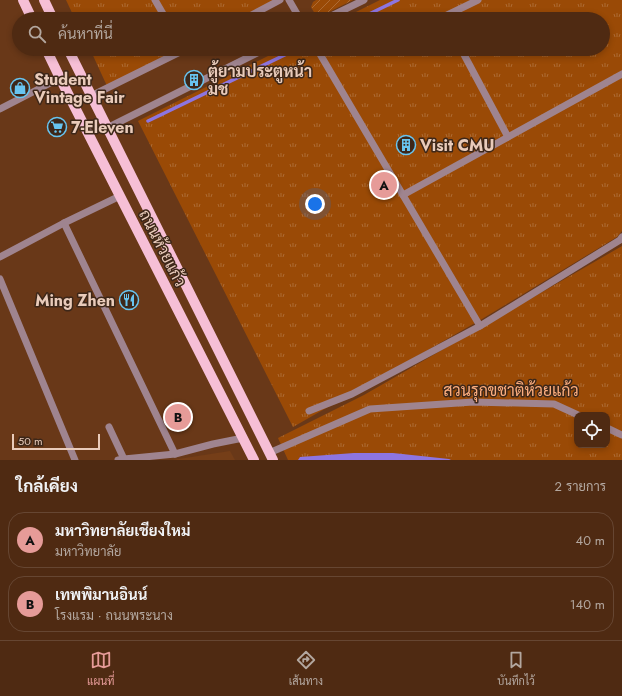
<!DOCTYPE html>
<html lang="th">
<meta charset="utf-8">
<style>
:root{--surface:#4f2a12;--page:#593620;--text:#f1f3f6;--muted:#b3a79f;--line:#664632;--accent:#e69b98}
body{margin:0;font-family:Jost,Sarabun,sans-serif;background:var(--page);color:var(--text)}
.controls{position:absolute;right:12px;bottom:12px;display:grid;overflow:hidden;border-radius:8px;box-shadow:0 2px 6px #0003}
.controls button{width:36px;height:36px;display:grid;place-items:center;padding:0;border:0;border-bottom:1px solid var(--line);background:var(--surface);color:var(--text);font:20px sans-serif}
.scale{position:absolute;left:12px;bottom:10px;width:88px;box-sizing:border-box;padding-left:4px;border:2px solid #e9cbba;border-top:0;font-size:11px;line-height:14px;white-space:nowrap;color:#e9cbba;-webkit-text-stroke:3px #3d2719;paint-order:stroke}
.you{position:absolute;left:315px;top:204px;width:14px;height:14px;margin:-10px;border:3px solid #fff;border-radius:50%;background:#1a73e8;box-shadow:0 0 0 6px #1a73e833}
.badge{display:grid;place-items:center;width:26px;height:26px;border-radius:50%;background:var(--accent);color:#111;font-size:13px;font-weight:700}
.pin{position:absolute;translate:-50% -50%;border:2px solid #fff;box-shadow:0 1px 4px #0006}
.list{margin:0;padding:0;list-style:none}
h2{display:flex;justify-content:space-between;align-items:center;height:52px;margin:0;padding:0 16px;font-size:17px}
h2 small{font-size:13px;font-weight:400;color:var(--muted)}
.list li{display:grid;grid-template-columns:26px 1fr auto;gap:12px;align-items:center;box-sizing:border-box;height:56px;margin:0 8px 8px;padding:0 8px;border:1px solid var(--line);border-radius:16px}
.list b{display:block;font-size:15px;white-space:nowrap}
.list p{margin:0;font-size:13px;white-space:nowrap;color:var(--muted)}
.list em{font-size:13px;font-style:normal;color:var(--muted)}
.icon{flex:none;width:22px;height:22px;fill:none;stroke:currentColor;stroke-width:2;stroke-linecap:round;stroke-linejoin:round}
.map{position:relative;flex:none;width:622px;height:460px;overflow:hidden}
.search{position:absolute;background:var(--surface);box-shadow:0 2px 6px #0003;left:12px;right:12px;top:12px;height:44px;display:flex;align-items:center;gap:10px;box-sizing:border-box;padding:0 14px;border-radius:22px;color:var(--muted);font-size:15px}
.sheet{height:180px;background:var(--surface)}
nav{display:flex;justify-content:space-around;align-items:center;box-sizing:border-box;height:56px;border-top:1px solid var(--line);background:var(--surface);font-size:11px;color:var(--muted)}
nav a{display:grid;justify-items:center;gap:2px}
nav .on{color:var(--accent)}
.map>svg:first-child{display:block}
.built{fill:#753e18}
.park{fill:url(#park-tufts);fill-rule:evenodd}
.garden{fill:url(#garden-furrows)}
.water{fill:#8d75e0}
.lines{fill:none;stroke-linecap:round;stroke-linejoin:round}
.stream{stroke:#8d75e0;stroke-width:3.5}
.minor{stroke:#9f848f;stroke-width:7}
.major{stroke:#f6bfd6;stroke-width:10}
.labels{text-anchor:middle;stroke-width:3;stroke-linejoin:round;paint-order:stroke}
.poi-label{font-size:16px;font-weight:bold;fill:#e9cbba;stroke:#3d2719;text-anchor:start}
.street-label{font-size:16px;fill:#e9cbba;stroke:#3d2719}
.park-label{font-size:16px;fill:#fcad7e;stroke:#3d2719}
</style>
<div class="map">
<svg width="622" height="460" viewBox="0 0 622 460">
<defs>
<pattern id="park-tufts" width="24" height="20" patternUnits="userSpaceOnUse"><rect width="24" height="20" fill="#9a4a06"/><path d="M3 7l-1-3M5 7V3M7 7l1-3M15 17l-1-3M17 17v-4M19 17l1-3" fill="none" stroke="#ad6b34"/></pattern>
<pattern id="garden-furrows" width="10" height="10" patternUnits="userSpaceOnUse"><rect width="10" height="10" fill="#9a4a06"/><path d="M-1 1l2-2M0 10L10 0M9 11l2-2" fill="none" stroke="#ad6b34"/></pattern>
</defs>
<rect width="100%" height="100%" fill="#693818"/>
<path class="built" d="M230,451L235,460H172Z"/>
<g class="park">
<path d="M66,0H280L242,19H75Z"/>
<path d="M380,0H622V231L617,237L482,319L293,427L138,121L282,49H603V19H342Z"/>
<path d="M90,49H181L107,86Z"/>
<path d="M622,246V460H288L278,438L364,395ZM577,415H607V445H577Z"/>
</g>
<path class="garden" d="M316,0H353L319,17L315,14L311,7L313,2Z"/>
<path class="water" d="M354,453H393L449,459L451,460H298L300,457Z"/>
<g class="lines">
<g class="stream">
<path d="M359,19L398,0"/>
<path d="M148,121L297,49"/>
</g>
<g class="minor">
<path d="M155,0L166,19"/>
<path d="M289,0L300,19"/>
<path d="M244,19L280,0"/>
<path d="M325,19L364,0"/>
<path d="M439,19L478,0"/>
<path d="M317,49L480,326"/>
<path d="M461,49L508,137"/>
<path d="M91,96L186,49"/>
<path d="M0,109L60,78"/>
<path d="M107,128L265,49"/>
<path d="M403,195L622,74"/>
<path d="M64,223L175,454"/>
<path d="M0,257L64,223L120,196"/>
<path d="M0,279L75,460"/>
<path d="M309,411L352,394L480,326L620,240L622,237"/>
<path d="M109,427L124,459"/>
<path d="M607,428L622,435"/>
<path d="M269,453L370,409L473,402L554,404L578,415"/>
<path d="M118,460L124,459L175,454L213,444L243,438"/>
</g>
<g class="major">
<path d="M23,0L32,19"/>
<path d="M44,0L53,19"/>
<path d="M46,49L60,78L254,460"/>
<path d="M68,49L273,460"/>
</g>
</g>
<defs>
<g id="building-ring" transform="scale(1)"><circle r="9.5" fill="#3d2719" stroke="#68c4f0" stroke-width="1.5"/><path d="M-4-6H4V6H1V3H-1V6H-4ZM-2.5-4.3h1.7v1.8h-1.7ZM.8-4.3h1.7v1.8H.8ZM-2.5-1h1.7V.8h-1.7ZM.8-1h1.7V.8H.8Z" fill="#68c4f0"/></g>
<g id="shop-ring" transform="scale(1)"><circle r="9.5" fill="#3d2719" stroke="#68c4f0" stroke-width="1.5"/><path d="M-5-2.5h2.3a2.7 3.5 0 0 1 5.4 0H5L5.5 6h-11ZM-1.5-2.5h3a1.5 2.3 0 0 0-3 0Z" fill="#68c4f0"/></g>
<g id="supermarket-ring" transform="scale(1)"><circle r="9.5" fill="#3d2719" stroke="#68c4f0" stroke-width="1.5"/><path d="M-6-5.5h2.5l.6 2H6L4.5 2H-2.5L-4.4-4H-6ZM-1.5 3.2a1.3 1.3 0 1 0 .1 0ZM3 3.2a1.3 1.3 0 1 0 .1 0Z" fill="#68c4f0"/></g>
<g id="restaurant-ring" transform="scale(1)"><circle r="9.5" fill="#3d2719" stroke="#68c4f0" stroke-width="1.5"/><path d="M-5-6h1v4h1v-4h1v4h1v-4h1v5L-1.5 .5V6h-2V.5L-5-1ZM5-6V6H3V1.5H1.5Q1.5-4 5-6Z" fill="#68c4f0"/></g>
</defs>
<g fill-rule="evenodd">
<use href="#building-ring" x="194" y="80"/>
<use href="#shop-ring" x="20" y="88"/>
<use href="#supermarket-ring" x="57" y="127"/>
<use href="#building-ring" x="406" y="145"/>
<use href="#restaurant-ring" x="129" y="300"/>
</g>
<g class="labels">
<g class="poi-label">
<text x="208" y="77">ตู้ยามประตูหน้า<tspan x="208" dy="18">มช</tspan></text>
<text x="34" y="85">Student<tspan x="34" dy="18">Vintage Fair</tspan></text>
<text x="71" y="133">7-Eleven</text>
<text x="420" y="151">Visit CMU</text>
<text x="115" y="306" text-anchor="end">Ming Zhen</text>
</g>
<g class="street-label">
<text transform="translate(163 248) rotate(63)" y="6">ถนนห้วยแก้ว</text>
</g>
<g class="park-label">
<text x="511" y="396">สวนรุกขชาติห้วยแก้ว</text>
</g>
</g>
</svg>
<div class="controls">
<button><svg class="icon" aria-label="locate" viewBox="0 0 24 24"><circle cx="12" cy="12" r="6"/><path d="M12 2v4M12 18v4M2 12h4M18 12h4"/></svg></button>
</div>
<div class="scale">50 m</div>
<div class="you"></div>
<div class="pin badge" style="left:384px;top:185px">A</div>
<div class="pin badge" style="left:178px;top:417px">B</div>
<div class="search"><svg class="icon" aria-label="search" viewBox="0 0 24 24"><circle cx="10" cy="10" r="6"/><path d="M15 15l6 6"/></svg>ค้นหาที่นี่</div>
</div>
<section class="sheet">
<h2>ใกล้เคียง<small>2 รายการ</small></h2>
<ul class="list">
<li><span class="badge">A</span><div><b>มหาวิทยาลัยเชียงใหม่</b><p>มหาวิทยาลัย</p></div><em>40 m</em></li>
<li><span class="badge">B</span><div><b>เทพพิมานอินน์</b><p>โรงแรม · ถนนพระนาง</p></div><em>140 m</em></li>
</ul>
</section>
<nav>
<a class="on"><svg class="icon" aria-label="map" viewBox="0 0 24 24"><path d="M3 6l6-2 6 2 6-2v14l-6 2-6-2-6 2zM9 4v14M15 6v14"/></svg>แผนที่</a>
<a><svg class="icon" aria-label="directions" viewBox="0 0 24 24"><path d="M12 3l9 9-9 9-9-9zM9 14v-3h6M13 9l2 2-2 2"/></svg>เส้นทาง</a>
<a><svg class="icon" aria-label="saved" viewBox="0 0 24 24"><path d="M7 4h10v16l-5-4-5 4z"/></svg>บันทึกไว้</a>
</nav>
